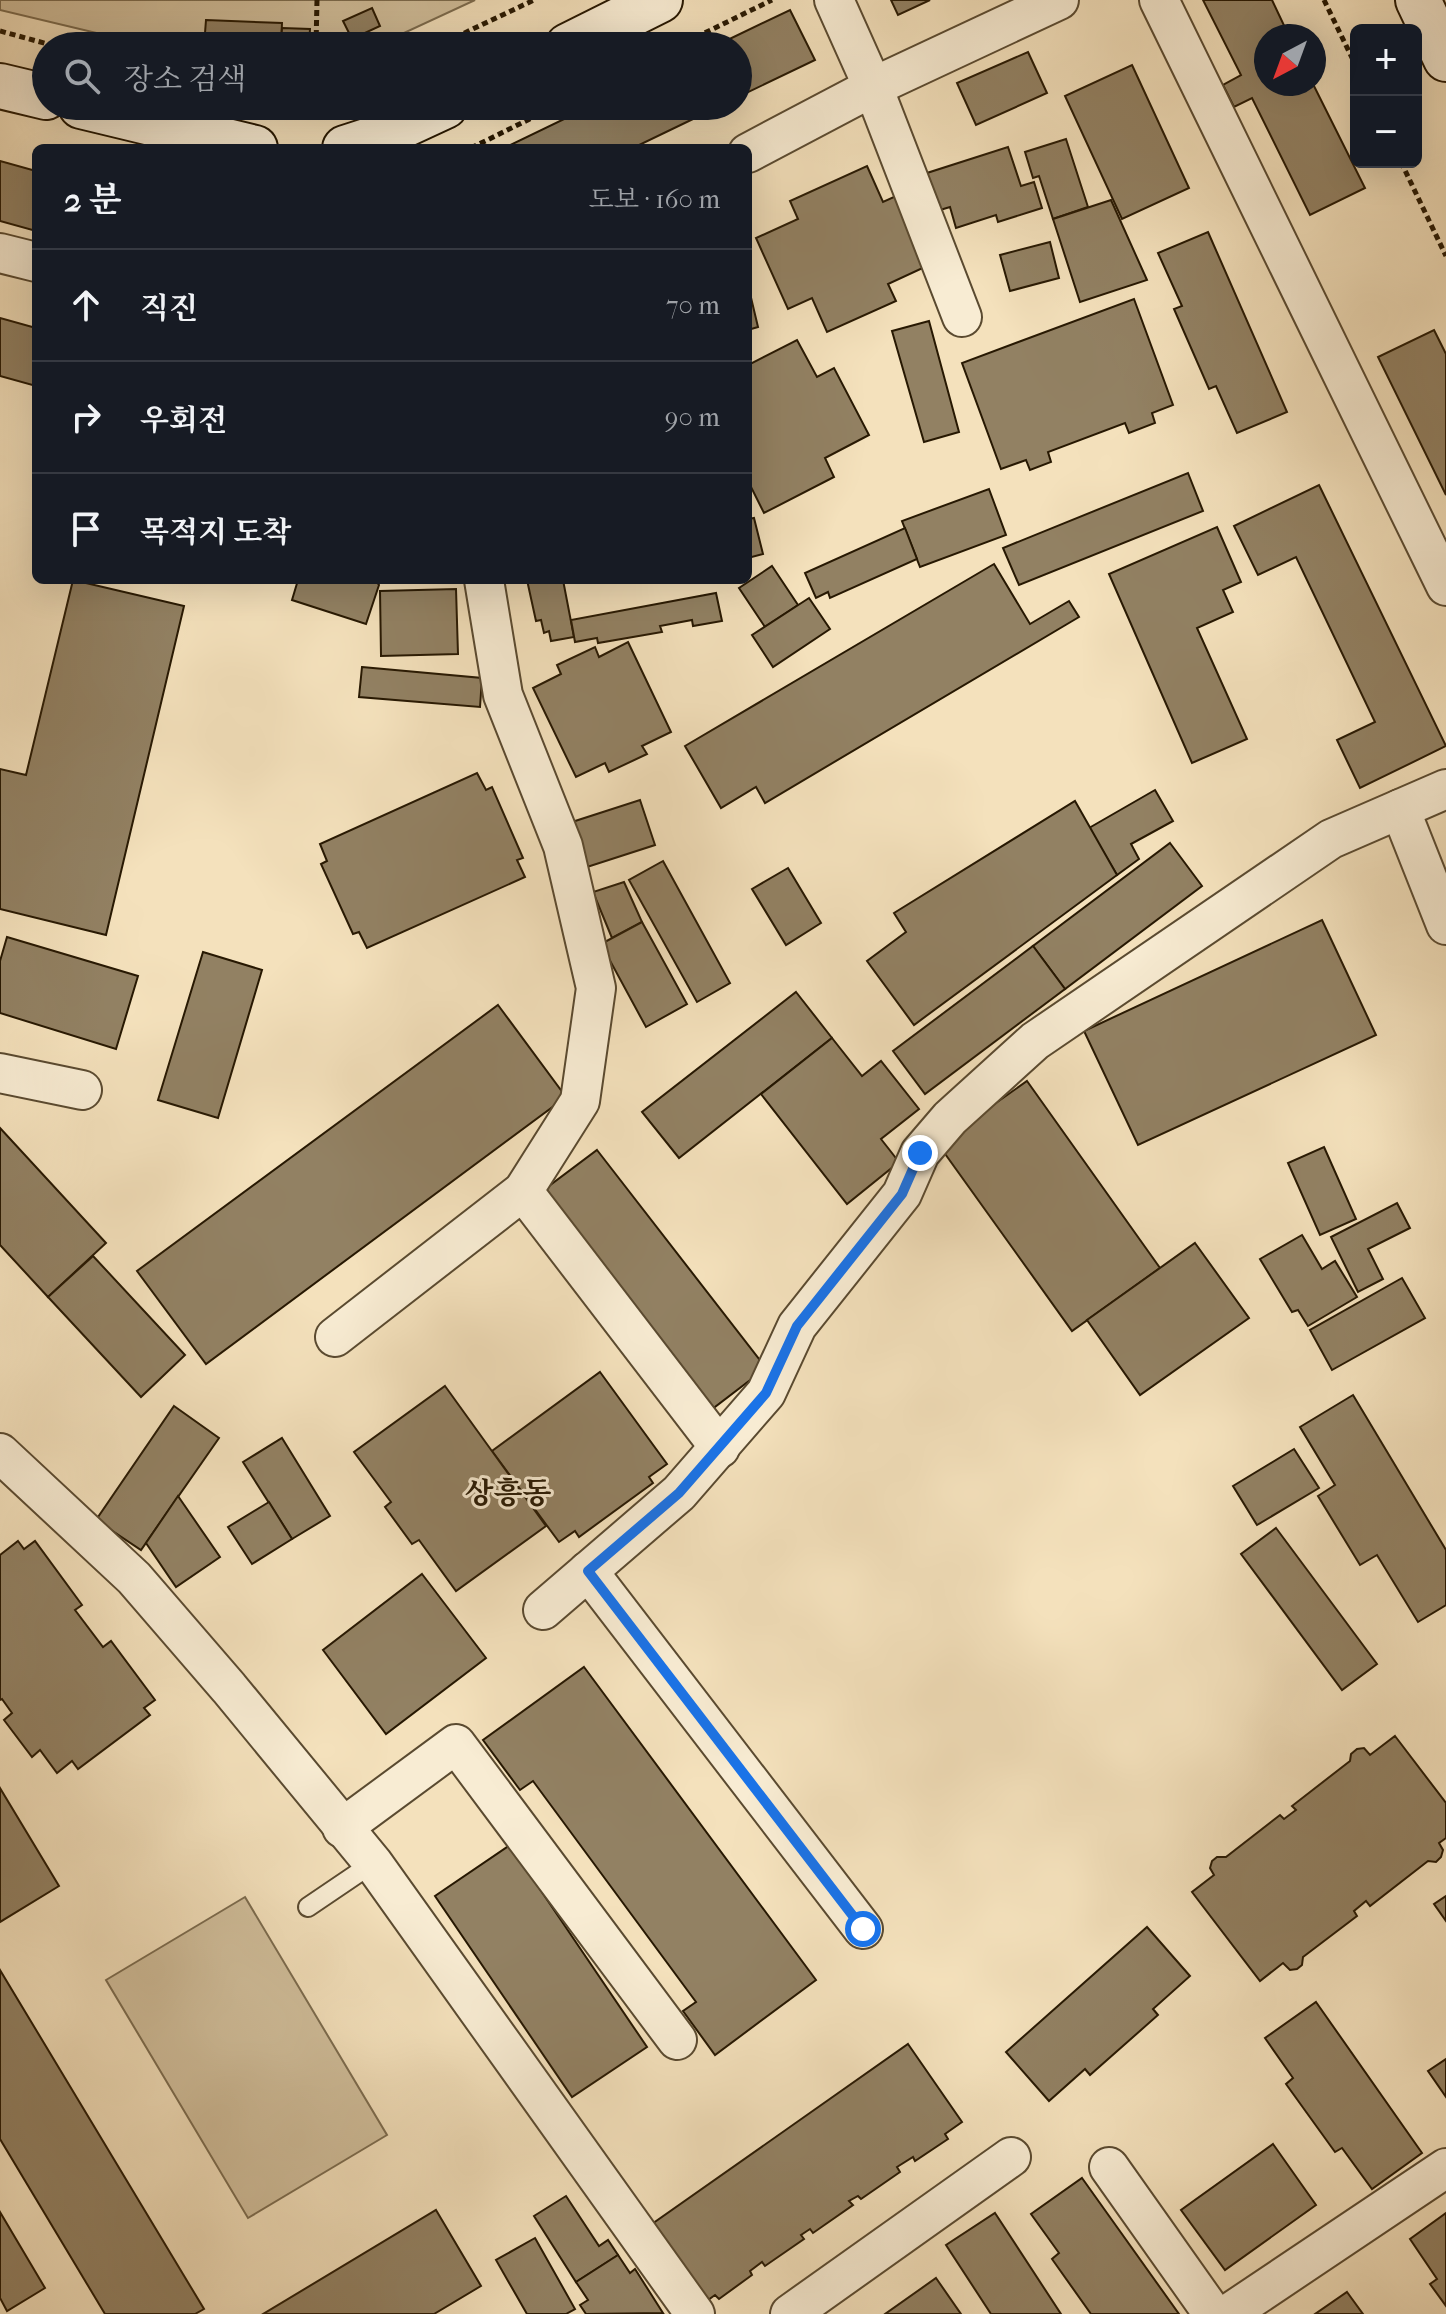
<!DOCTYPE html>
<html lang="ko">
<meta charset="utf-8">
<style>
:root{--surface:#171b24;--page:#20242c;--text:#f1f3f6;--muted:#9ea1a6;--line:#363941}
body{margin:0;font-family:"IM FELL French Canon","Noto Serif KR",serif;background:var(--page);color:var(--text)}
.controls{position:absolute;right:24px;top:24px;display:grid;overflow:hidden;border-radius:12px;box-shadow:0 8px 32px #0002}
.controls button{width:72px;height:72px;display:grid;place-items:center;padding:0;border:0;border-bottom:2px solid var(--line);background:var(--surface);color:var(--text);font:40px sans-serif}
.compass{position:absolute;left:1254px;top:24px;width:72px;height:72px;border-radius:50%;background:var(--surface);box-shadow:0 8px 32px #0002;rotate:221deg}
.stop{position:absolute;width:24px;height:24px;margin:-18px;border:6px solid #1a73e8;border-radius:50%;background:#fff}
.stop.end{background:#1a73e8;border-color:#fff;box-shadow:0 2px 8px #0008}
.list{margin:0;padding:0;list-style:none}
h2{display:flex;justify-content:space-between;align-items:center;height:104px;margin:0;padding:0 32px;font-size:34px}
h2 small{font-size:26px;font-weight:400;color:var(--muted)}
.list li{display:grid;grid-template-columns:52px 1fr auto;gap:24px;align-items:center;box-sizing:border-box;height:112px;padding:0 32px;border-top:2px solid var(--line)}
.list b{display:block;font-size:30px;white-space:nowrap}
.list em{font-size:26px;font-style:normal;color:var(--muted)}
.icon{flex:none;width:44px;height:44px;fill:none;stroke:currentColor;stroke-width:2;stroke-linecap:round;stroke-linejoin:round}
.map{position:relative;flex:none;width:1446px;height:2314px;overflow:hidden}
.search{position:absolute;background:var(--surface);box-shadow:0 8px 32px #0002;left:32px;top:32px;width:720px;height:88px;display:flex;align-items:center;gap:20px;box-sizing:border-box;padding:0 28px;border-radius:44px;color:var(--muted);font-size:30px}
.panel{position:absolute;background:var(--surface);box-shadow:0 8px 32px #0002;left:32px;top:144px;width:720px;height:440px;border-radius:12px}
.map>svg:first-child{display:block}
.green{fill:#d1bf9c;stroke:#7c6c4f;stroke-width:2}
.building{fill:#928163;stroke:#271802;stroke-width:2}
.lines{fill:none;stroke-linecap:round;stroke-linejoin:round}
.lane-casing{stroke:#5a4a30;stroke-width:22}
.street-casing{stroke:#5a4a30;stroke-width:42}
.secondary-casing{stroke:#271802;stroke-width:48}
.path{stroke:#271802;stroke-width:5;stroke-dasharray:6 4;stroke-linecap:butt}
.lane{stroke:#f8ecd3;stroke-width:18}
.street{stroke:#f8ecd3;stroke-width:38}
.secondary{stroke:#f8ecd3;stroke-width:44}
.route{stroke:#1a73e8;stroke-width:10}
.labels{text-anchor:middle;stroke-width:6;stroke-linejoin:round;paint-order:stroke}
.quarter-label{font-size:30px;font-weight:bold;fill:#271802;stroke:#f8ecd3}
</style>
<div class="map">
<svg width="1446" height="2314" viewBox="0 0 1446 2314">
<rect width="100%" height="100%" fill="#f4e1bc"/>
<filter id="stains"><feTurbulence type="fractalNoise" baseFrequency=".0025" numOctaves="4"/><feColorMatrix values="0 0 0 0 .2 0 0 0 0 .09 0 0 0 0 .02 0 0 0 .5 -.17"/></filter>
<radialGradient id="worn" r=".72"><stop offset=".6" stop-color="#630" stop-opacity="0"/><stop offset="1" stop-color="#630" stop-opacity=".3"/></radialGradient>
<g class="green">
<path d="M0,0H475L376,46H151L0,10Z"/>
<path d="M245,1897L387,2135L248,2218L106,1980Z"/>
</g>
<g class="building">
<path d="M891,0H930L898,15Z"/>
<path d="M1203,0H1272L1289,36H1266V84H1313L1365,188L1310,215L1252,98L1234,107L1223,85L1241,75Z"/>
<path d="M372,8L380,26L352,39L343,21Z"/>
<path d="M790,10L815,60L738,97V46H715Z"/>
<path d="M206,20L282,23L281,46H204Z"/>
<path d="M282,28L310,29L309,46H281Z"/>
<path d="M1028,52L1047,93L976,125L957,83Z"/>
<path d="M1132,65L1189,188L1122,219L1065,96Z"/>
<path d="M591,106H720L633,148H504Z"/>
<path d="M1066,139L1088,207L1053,219L1039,176L1033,178L1025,152Z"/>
<path d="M1008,147L1021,186L1034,182L1042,208L998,222L996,215L956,228L950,207L940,210L927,173Z"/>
<path d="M0,161L36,171V231L0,221Z"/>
<path d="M867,166L883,202L896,196L927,266L888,284L896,301L827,332L812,298L788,309L756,238L798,219L790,201Z"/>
<path d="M1111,200L1147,280L1080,302L1053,219Z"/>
<path d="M1208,232L1287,412L1237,433L1216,386L1209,389L1174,309L1182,306L1158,253Z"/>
<path d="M1050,242L1059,278L1010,291L1000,255Z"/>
<path d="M748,285L758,327L748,330Z"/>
<path d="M1134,299L1173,405L1152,413L1155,423L1129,433L1125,423L1048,452L1051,462L1030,470L1026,460L1001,469L962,363Z"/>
<path d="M0,318L36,328V386L0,376Z"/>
<path d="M929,321L959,432L924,442L892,331Z"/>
<path d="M1434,330L1446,354V495L1378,357Z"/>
<path d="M797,340L817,377L834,368L869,435L825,458L834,477L764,513L748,481V365Z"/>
<path d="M1188,473L1203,511L1019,585L1003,548Z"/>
<path d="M1319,485L1446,746L1360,788L1337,740L1375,722L1296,557L1258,575L1234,526Z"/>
<path d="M989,489L1006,535L920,567L902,521Z"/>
<path d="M754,518L763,554L748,558V519Z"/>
<path d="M1217,527L1241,582L1223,590L1233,612L1197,628L1247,739L1192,763L1109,574Z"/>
<path d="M905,528L917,559L830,598L828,592L816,598L805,573Z"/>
<path d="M994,564L1030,624L1069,601L1079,617L765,803L756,787L721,808L685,746Z"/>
<path d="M772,566L798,605L765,627L739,588Z"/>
<path d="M73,580L184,606L106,935L0,909V769L26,775Z"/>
<path d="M298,580H375L379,585L366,624L292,600Z"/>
<path d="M527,580H563L574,637L551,641L549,631L544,633L541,620L536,621Z"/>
<path d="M456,589L458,654L381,656L380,591Z"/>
<path d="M716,593L722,621L693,626L692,620L660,626L662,632L598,643L597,638L575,642L571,620Z"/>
<path d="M809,598L830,629L773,667L752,635Z"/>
<path d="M628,642L671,732L642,746L647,754L609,772L605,763L576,777L533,688L561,674L557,665L595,647L599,657Z"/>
<path d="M362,667L482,678L480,707L359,697Z"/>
<path d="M477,773L486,790L492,787L523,858L517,860L525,877L367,948L359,932L353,934L321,864L327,861L320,844Z"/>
<path d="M1155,790L1173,821L1131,844L1139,859L1117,875L1089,828Z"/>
<path d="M640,800L655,845L584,868L569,823Z"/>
<path d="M1075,801L1117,875L914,1025L867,961L906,932L894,913Z"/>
<path d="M1170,843L1202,886L1065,989L1033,946Z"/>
<path d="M663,861L730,983L697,1002L629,880Z"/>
<path d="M788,868L821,923L786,945L752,889Z"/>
<path d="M624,882L642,922L612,938L593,892Z"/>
<path d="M1322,920L1376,1035L1138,1145L1084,1031Z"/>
<path d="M642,922L687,1004L646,1027L601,944Z"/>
<path d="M7,937L138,976L116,1049L0,1013V961Z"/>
<path d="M1033,946L1065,989L925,1094L893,1051Z"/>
<path d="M203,952L262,970L218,1118L158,1100Z"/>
<path d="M796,992L832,1038L679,1158L642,1112Z"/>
<path d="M498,1005L566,1097L206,1364L137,1271Z"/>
<path d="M832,1038L862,1076L881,1061L919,1109L881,1139L899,1162L847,1204L761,1094Z"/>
<path d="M1027,1081L1160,1268L1072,1331L938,1144Z"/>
<path d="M0,1128L106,1243L48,1297L0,1245Z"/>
<path d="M1324,1147L1356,1219L1320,1235L1288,1163Z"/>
<path d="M597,1150L766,1368L707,1413L537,1195Z"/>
<path d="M1397,1203L1410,1228L1368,1249L1383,1279L1358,1292L1331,1237Z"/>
<path d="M1302,1235L1322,1269L1335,1261L1357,1297L1308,1326L1298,1310L1292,1312L1260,1259Z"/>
<path d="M1195,1243L1249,1318L1140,1395L1087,1320Z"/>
<path d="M93,1256L185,1355L141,1397L48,1297Z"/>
<path d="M1402,1278L1425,1318L1332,1370L1310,1330Z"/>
<path d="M600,1372L667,1464L649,1477L653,1483L579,1537L575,1531L559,1542L492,1451Z"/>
<path d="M445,1386L546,1526L456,1591L419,1540L412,1544L385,1507L391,1502L354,1452Z"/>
<path d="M1353,1395L1446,1550V1605L1418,1622L1377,1555L1360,1565L1318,1496L1335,1485L1300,1427Z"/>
<path d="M174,1406L219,1438L141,1550L96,1520Z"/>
<path d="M282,1438L330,1516L292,1539L243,1462Z"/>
<path d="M1294,1449L1319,1488L1257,1525L1233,1486Z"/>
<path d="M178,1496L220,1557L176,1587L146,1543Z"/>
<path d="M269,1502L292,1539L252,1564L228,1527Z"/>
<path d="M1276,1528L1377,1664L1342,1690L1241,1554Z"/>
<path d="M18,1541L24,1549L35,1541L82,1605L75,1610L103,1647L111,1641L155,1700L144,1708L150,1715L78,1769L72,1761L57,1773L40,1750L32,1757L4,1720L12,1713L2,1699L0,1700V1555Z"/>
<path d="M422,1574L486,1658L386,1734L323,1650Z"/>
<path d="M584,1667L816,1980L715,2055L683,2011L696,2002L533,1781L520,1790L483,1740Z"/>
<path d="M1395,1736L1446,1803V1838L1439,1843L1443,1850L1441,1857L1436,1862L1428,1861L1370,1906L1366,1901L1354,1911L1357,1916L1303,1957L1302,1965L1297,1969L1290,1970L1283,1963L1260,1981L1192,1892L1214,1875L1210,1868L1212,1861L1217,1857H1226L1280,1815L1284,1819L1296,1810L1292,1806L1350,1761L1351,1754L1357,1749L1364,1748L1370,1755Z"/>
<path d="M0,1788L59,1886L0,1922Z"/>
<path d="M510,1845L647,2047L572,2097L435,1896Z"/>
<path d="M1446,1896V1921L1434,1904Z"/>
<path d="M1147,1927L1190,1976L1153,2009L1158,2015L1090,2075L1085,2069L1049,2101L1006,2052Z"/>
<path d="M0,1970L204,2309L195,2314H105L0,2139Z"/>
<path d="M1316,2002L1422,2153L1372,2189L1342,2148L1335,2152L1286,2084L1293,2078L1265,2038Z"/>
<path d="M908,2044L962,2122L945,2134L948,2139L915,2161L913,2157L897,2167L900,2172L861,2199L858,2196L849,2201L853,2205L813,2233L810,2229L801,2235L804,2239L765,2266L762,2262L750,2271L752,2275L719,2299L715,2295L697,2308L642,2231Z"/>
<path d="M1446,2059V2097L1428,2071Z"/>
<path d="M1273,2144L1316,2205L1225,2270L1181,2210Z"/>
<path d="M1082,2178L1179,2314H1091L1052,2259L1059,2253L1031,2214Z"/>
<path d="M566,2196L599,2246L608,2240L618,2255L576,2282L534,2216Z"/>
<path d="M436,2210L481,2286L434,2314H263Z"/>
<path d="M0,2212L45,2288L7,2311L0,2298Z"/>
<path d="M995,2213L1061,2314H991L946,2245Z"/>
<path d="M1446,2213V2306L1430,2284L1437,2279L1410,2239Z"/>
<path d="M535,2238L575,2309L566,2314H527L496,2260Z"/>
<path d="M618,2255L630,2273L635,2269L663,2313L586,2314L580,2305L588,2300L576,2282Z"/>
<path d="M936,2278L961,2314H885Z"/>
<path d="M1347,2292L1363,2314H1315Z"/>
</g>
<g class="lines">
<g class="lane-casing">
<path id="lane" d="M308,1907L373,1863"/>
</g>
<g class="street-casing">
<g id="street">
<path d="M834,0L873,87L962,317"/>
<path d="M1159,0L1446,586"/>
<path d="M748,153L873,87L1059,0"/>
<path d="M0,253L36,262"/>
<path d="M1400,809L1446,925"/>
<path d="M0,1073L82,1090"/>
<path d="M523,1191L720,1448"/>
<path d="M335,1337L523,1191L580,1101L596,988L563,846L503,695L484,580"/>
<path d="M0,1453L134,1578L229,1688L373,1863L695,2314"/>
<path d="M588,1571L863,1929"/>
<path d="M543,1610L679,1493L766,1393L797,1326L902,1194L920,1153L950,1118L1035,1041L1331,839L1446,789"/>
<path d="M342,1828L456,1744L677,2040"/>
<path d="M1109,2167L1213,2314"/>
<path d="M790,2314L1011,2157"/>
<path d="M1228,2314L1446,2168"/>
</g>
</g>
<g class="secondary-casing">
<g id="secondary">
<path d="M1418,0L1446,59"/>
<path d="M568,46L660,0"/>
<path d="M0,86L46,97"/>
<path d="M81,106L255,148"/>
<path d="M345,148L376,138L445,106"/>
</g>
</g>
<g class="path">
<path d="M1324,0L1356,66"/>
<path d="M0,31L55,46"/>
<path d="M316,46L317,0"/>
<path d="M437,46L534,0"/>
<path d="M678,46L772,0"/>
<path d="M471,148L556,106"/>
<path d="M1401,162L1446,256"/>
</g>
<use href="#lane" class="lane"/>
<use href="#street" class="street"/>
<use href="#secondary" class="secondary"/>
</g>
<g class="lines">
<path class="route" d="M863,1929L588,1571L679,1493L766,1393L797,1326L902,1194L920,1153"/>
</g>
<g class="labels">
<g class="quarter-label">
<text x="508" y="1503">상흥동</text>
</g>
</g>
<rect width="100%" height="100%" filter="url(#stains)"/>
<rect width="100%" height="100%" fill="url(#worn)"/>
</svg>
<div class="controls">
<button>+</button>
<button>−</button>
</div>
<svg class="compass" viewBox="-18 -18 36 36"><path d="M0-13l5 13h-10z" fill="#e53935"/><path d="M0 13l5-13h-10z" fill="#9ea1a6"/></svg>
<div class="stop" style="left:863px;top:1929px"></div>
<div class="stop end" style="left:920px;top:1153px"></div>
<div class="search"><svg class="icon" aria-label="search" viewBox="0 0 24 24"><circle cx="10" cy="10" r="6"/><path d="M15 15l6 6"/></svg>장소 검색</div>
<section class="panel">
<h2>2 분<small>도보 · 160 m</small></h2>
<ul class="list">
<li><svg class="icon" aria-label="ahead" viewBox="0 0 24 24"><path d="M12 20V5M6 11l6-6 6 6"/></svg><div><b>직진</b></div><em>70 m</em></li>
<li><svg class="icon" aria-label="right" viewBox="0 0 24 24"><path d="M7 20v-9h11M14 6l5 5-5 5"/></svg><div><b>우회전</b></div><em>90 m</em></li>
<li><svg class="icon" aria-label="arrive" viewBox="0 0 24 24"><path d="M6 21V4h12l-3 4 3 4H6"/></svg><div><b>목적지 도착</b></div></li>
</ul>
</section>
</div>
